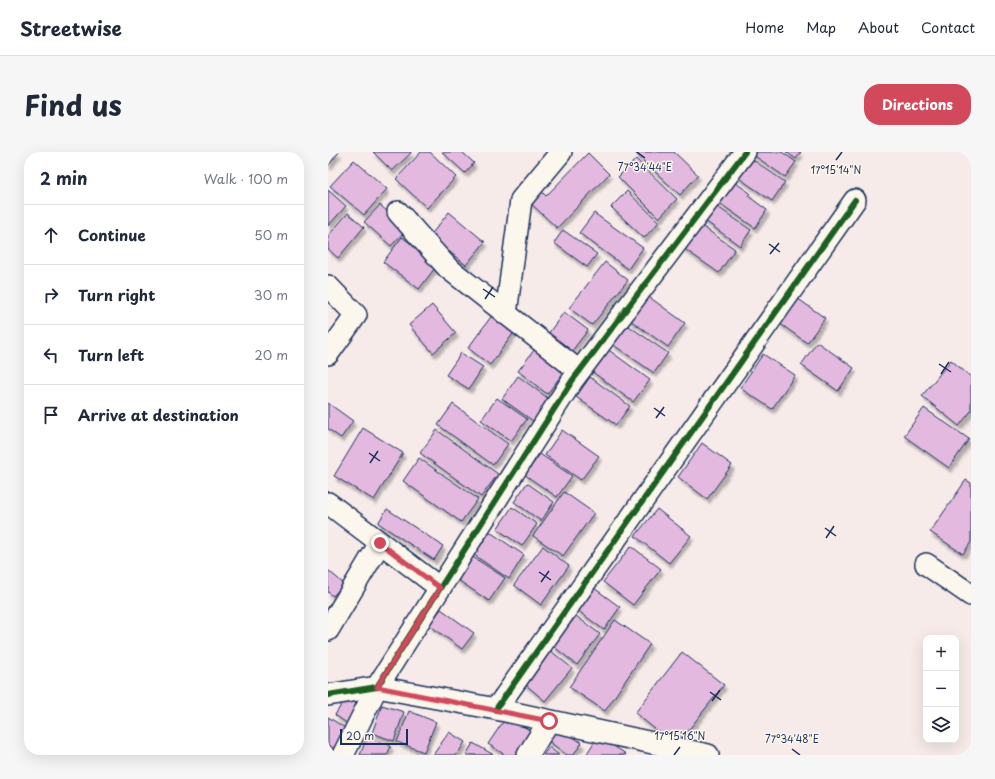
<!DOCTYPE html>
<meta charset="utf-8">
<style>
:root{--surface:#fff;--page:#f6f6f7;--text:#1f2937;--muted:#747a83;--line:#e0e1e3;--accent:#d1495b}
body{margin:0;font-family:"Playpen Sans",sans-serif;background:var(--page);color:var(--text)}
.controls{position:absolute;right:12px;bottom:12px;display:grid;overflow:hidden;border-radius:8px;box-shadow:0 4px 16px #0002}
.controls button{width:36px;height:36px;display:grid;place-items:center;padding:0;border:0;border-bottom:1px solid var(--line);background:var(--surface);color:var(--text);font:20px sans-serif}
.scale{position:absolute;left:12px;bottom:10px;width:68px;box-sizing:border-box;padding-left:4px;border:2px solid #1b2f5e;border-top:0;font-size:11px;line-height:14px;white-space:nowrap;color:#1b2f5e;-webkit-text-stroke:3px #fbf7ec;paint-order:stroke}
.stop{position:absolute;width:12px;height:12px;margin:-9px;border:3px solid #d1495b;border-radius:50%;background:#fff}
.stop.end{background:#d1495b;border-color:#fff;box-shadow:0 1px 4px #0008}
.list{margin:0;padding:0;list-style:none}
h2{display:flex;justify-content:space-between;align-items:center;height:52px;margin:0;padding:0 16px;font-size:17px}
h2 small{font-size:13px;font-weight:400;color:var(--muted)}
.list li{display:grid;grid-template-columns:26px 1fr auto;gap:12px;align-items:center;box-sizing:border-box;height:60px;padding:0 16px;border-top:1px solid var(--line)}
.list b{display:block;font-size:15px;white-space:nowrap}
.list em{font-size:13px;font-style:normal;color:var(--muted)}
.icon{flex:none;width:22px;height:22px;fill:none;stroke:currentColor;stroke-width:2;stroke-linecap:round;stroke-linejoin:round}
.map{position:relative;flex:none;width:643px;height:603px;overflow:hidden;border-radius:16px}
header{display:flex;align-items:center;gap:24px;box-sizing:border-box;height:56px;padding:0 20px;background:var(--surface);border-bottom:1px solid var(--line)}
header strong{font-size:19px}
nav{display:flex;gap:22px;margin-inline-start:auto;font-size:14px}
.intro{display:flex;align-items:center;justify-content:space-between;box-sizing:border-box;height:96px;padding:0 24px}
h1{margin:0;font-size:28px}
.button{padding:10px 18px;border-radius:16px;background:var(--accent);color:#fff;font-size:14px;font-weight:700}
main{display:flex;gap:24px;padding:0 24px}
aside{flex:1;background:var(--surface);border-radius:16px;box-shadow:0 4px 16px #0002}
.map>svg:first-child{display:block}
.building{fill:#e3b9df;stroke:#1b2f5e;filter:url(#shadow)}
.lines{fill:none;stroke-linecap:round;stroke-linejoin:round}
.minor-casing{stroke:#1b2f5e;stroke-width:24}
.minor{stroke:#fbf7ec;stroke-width:21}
.cycleway-casing{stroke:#fbf7ec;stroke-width:8}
.cycleway{stroke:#1b5e20;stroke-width:6}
.route{stroke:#d1495b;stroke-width:5}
.ticks{fill:none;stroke:#1b2f5e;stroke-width:1.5}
.ticks-label{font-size:10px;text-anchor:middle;fill:#1b2f5e;stroke:#fbf7ec;stroke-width:3;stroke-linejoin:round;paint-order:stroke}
</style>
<header>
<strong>Streetwise</strong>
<nav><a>Home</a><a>Map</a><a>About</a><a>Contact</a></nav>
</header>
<div class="intro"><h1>Find us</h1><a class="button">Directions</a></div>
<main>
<aside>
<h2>2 min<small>Walk · 100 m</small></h2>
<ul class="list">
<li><svg class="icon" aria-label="ahead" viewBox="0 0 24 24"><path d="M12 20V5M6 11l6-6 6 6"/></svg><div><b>Continue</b></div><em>50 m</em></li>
<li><svg class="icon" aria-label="right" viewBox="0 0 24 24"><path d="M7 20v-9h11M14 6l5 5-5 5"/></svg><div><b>Turn right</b></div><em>30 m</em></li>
<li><svg class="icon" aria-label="left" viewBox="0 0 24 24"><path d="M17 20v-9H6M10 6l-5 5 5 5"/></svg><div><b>Turn left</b></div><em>20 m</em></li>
<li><svg class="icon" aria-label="arrive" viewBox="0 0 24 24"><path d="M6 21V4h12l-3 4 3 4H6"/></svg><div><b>Arrive at destination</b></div></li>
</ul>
</aside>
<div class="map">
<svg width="643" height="603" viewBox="0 0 643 603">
<defs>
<filter id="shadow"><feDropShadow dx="2.5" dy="4.5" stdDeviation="1" flood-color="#0004"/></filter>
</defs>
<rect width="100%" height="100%" fill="#f6ebe9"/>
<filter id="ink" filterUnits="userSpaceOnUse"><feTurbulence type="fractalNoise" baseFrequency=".025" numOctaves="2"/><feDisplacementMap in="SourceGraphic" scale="8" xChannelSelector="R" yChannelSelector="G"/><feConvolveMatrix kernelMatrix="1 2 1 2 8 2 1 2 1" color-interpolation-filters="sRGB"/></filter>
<g filter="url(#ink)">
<g class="building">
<path d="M0,0H11L0,14Z"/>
<path d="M45,0H83V1L64,19Z"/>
<path d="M93,0H102L128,25L99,56L68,27Z"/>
<path d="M114,0H134L146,11L137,21Z"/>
<path d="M310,0H346L370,23L352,43L308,2Z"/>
<path d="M425,0H454L468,10L457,25L424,2Z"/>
<path d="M458,0H473L468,7Z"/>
<path d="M260,1L281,22L229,76L198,47L210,36L218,44Z"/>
<path d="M418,3L457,30L444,49L405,22Z"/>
<path d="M308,7L349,47L331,66L290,25Z"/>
<path d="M26,8L59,37L36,63L2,34Z"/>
<path d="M402,27L422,41L420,44L439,58L427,76L387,48Z"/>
<path d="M0,38L18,54L0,74Z"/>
<path d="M299,39L331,70L316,86L283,55Z"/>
<path d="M384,51L423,78L412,94L373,66Z"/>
<path d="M52,53L79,77L63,94L36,70Z"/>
<path d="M121,60L157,90L138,113L102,84Z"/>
<path d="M20,61L36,75L10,106L0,97V84Z"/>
<path d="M266,61L315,96L300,117L251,81Z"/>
<path d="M371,72L407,97L391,121L355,96Z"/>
<path d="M235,78L269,102L259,115L226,91Z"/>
<path d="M74,85L110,112L91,137L55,110Z"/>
<path d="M277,110L300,128L264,173L241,156Z"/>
<path d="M317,142L357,171L340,195L299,166Z"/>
<path d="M469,146L497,166L479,191L451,171Z"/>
<path d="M104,153L128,181L105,201L81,173Z"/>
<path d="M168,158L190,175L162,213L140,196Z"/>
<path d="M236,160L260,178L244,199L220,182Z"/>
<path d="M298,172L340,201L326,221L284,192Z"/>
<path d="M489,190L526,216L510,239L473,213Z"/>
<path d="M210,193L239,216L219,242L190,219Z"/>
<path d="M278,196L322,228L305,250L262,218Z"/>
<path d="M133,201L155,215L141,237L118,223Z"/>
<path d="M435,202L467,223L444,257L412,236Z"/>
<path d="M623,208L643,225V259L631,274L594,244Z"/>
<path d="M190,224L221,247L205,269L174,247Z"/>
<path d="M262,225L302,254L288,273L248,245Z"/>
<path d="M169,246L199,267L183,289L153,268Z"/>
<path d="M0,251L25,269L13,286L0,277Z"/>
<path d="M125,252L180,292L165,313L110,273Z"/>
<path d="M596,256L641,287L621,316L576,284Z"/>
<path d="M35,276L75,301L46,348L6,324Z"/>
<path d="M109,278L170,322L153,345L92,301Z"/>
<path d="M234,278L271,304L253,328L217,303Z"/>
<path d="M374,291L404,313L379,347L350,325Z"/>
<path d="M212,302L244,324L229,345L197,323Z"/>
<path d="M91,306L150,347L133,370L75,329Z"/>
<path d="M638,328L643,331V390L635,402L602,380Z"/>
<path d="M199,331L226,350L213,369L186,350Z"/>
<path d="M236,340L266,361L235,404L205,384Z"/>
<path d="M184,355L209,372L194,394L169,377Z"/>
<path d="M59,357L115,394L106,408L50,371Z"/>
<path d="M329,357L363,384L341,411L307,384Z"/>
<path d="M162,380L196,403L181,427L146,403Z"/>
<path d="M215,394L241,414L213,453L186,433Z"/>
<path d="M303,394L333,417L305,453L275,430Z"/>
<path d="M139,401L177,426L161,449L124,424Z"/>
<path d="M0,418L16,432L5,444L0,440Z"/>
<path d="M266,436L292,455L276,478L249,458Z"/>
<path d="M113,457L146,481L134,497L101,473Z"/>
<path d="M248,464L272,482L249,513L225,494Z"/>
<path d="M287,468L322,492L277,559L241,535Z"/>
<path d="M218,495L244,516L217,549L192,528Z"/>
<path d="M354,500L396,533L348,594L307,561Z"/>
<path d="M18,545L35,555L23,574L7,563Z"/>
<path d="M54,553L76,560L66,589L44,581Z"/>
<path d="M81,559L108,570L96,600L69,590Z"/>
<path d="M179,564L206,581L191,603H177L160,592Z"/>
<path d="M0,565L22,579L9,598L0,593Z"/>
<path d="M229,574L254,591L245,603H239L219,588Z"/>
<path d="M121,580L137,590L129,603H105Z"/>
<path d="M270,584L298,602L297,603H258Z"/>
<path d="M39,585L63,594L59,603H32Z"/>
<path d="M145,591L166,603H138Z"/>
<path d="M221,595L231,603H215Z"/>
</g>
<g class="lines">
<g class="minor-casing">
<g id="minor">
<path d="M70,60L120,116L251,219"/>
<path d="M0,134L28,163L0,202"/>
<path d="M178,162L193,48L233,0"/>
<path d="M0,351L112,436"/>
<path d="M598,412L643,443"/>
<path d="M0,478L52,391"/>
<path d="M0,543L49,535L244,229L417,0"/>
<path d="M168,557L527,48"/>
<path d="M15,603L49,535L168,557L380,603"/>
<path d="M200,603L221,569"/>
</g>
</g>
<use href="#minor" class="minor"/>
<g class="cycleway-casing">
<g id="cycleway">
<path d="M0,543L49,535L244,229L417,0"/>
<path d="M168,557L527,48"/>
</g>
</g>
<use href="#cycleway" class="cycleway"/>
</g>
</g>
<g class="lines" filter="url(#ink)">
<path class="route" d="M52,391L112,436L49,535L221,569"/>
</g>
<path class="ticks" d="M309,0L317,6M508,8L514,0M441,92L452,100M442,102L451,91M155,137L167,145M157,147L165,135M611,212L623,220M613,222L621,210M326,256L337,264M328,266L336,255M41,301L52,309M42,311L50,299M497,376L508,384M498,386L506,374M211,420L223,428M213,430L221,419M382,540L393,548M384,549L392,538M464,597L472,603M346,603L352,595"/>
<g class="ticks-label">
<text x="317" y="19">77°34'44"E</text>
<text x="508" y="22">17°15'14"N</text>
<text x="352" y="588">17°15'16"N</text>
<text x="464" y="591">77°34'48"E</text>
</g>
</svg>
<div class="controls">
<button>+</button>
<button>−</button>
<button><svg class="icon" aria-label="layers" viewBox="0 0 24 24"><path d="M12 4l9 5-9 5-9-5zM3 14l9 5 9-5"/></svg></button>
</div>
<div class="scale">20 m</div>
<div class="stop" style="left:221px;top:569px"></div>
<div class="stop end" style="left:52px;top:391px"></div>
</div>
</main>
